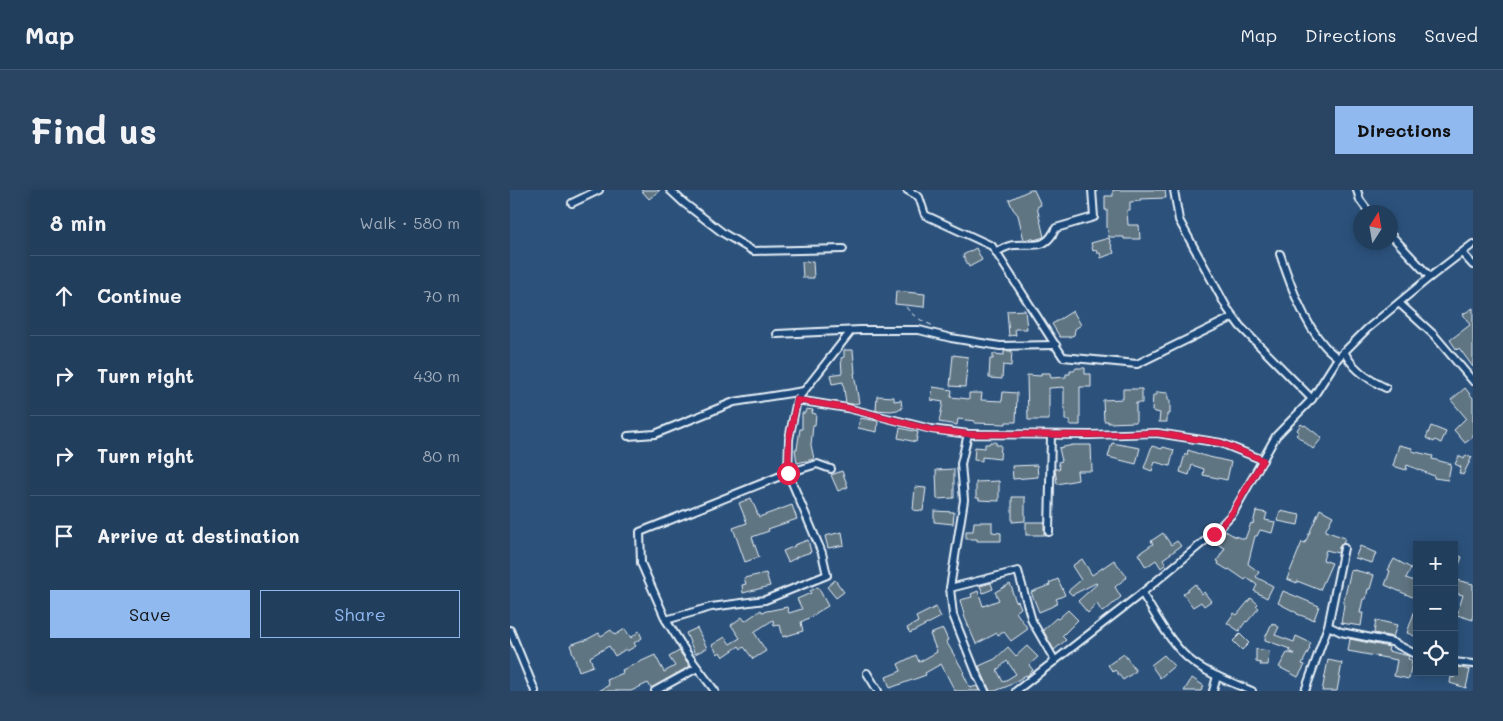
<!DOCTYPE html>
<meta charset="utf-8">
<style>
:root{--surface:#213e5d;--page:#294563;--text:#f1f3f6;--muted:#a2aebc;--line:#3e5772;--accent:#90b9f0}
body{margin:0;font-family:Mali,sans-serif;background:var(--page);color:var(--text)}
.controls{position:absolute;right:15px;bottom:15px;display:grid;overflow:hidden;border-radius:0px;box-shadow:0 2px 12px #0003}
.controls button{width:45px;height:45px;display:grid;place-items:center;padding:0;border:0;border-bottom:1px solid var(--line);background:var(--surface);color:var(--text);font:25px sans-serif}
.compass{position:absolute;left:843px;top:15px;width:45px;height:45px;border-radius:50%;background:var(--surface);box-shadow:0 2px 12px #0003;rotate:11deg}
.stop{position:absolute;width:15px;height:15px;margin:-11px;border:4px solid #e11d48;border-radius:50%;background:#fff}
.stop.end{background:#e11d48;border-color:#fff;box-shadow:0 1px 5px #0008}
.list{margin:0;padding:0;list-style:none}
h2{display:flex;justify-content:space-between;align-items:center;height:65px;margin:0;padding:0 20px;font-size:21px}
h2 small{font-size:16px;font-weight:400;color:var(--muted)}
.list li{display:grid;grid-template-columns:32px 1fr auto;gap:15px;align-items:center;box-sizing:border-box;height:80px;padding:0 20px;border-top:1px solid var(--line)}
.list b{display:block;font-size:19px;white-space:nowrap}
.list em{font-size:16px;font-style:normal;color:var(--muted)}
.actions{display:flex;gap:10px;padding:15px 20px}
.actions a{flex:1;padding:11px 0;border:1px solid var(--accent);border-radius:0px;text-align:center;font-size:18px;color:var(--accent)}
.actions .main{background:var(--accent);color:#111}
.icon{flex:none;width:28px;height:28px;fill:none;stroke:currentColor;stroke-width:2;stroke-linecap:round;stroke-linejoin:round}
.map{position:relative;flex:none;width:963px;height:501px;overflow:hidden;border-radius:0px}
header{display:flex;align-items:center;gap:30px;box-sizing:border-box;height:70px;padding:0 25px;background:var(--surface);border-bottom:1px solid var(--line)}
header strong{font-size:24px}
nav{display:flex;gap:28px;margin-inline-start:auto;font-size:18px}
.intro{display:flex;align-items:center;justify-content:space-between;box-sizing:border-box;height:120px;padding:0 30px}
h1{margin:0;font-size:35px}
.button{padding:12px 22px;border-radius:0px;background:var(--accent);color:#111;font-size:18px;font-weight:700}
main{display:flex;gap:30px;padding:0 30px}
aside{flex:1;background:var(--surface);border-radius:0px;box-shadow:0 2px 12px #0003}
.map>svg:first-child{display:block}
.building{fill:#607482;stroke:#e8f1f8;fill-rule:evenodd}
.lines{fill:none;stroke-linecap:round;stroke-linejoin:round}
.street-casing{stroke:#e8f1f8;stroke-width:10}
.path{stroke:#e8f1f8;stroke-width:1;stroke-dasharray:5 4;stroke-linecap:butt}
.street{stroke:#1f4a7a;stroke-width:6}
.route{stroke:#e11d48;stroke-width:6}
</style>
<header>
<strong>Map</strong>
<nav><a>Map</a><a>Directions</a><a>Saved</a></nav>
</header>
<div class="intro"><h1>Find us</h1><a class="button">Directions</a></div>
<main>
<aside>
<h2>8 min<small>Walk · 580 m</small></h2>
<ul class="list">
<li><svg class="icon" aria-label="ahead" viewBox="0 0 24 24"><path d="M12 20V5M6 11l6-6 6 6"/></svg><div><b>Continue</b></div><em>70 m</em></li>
<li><svg class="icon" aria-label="right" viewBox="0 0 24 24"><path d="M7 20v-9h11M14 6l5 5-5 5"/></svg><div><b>Turn right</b></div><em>430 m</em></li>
<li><svg class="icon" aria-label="right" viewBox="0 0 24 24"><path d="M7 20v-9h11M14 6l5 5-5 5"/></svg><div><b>Turn right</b></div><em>80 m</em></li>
<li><svg class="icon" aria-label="arrive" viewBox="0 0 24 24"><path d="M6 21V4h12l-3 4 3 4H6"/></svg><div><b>Arrive at destination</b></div></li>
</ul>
<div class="actions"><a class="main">Save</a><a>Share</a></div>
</aside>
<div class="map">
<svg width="963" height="501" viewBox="0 0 963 501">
<rect width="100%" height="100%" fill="#2c527c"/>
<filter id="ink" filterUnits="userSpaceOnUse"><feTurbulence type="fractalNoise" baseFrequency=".02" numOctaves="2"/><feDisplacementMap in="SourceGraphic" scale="10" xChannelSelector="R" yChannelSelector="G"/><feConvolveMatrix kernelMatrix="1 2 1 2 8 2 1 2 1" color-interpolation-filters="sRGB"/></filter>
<g filter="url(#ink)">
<g class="building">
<path d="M131,0H150L139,9Z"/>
<path d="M520,0H524L531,15L527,17L534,47L524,50L522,48L514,50L508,25L503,19L499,10Z"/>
<path d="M603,0H655L656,8L630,9V11L620,12V20H617L618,35H629L630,49H614V47H599L597,37V20H595V6H603Z"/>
<path d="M599,48L604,63L591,68L590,63H587L586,60L583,61L581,53Z"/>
<path d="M466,58L472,70L459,77L453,65Z"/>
<path d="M303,71L304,88H293L292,72Z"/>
<path d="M386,101L415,104L414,117L385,114Z"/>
<path d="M963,118V177L949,158L947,160L940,150L960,135L953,124Z"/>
<path d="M515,120L517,139H505L506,145L499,146L497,121Z"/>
<path d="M563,121L571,135L565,139L564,145L559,147H550L542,134Z"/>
<path d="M334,160H343L345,183H344L349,213L341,214L336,213L333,192L322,194L320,185L332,183L331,168L334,167Z"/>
<path d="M494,161H502L501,176L493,175L492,189L479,188L480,169H483V164L494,165Z"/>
<path d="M443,165L458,167L455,197L440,196Z"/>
<path d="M566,178H575V184H581V197H570V235H560V230H555V220H554V197L539,198V230H518L517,185L531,186V183H540L541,188L556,187V184H560V181H564Z"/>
<path d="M423,197L442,200L441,207L459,209V203H472L471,210L492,211L493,202L507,203L506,232H496V234L464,233L465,231L448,229L447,235L429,232L433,212L421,210Z"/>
<path d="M955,198L963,208V247L955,253L944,240L956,228L941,210Z"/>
<path d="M613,199H632V213H626V232L598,233V231H594L593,210L613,209Z"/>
<path d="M647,202L658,203V210H660V224H657V232H649L650,223L642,221L643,205H647Z"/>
<path d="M367,206L384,207V211L391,210L392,219L381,221L366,220Z"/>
<path d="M296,219L303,220L302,223L306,224L305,235H303L301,255L304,269L287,273L285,259H287L290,239H292V223H295Z"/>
<path d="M350,228L368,231L367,242L348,238Z"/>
<path d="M791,234L794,236L795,235L812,248L803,259L786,245L789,242L787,240Z"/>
<path d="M921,236L936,242L931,253L925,250L924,252L916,248Z"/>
<path d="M390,238L408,242L406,252L388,248Z"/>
<path d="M480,252H486V255H491L490,269L472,267V271L464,270L465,257L475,258V254H479Z"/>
<path d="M602,253L630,258L626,274L598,267Z"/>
<path d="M563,255H581L582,281H567L568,290L547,294L545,279H550L548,272L552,271L549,258Z"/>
<path d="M889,255L902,258V261L923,266L922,269L941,274L938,290L924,288V286L897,275L896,280L883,276Z"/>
<path d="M642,256L652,259L653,257L664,260L660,276L645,272L642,281L634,278Z"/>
<path d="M678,260L695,266L721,272L717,290L693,285L694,279L682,275L679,285L670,282L675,264L677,265Z"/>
<path d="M956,265L962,267L953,285L949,283L951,277L945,274L949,266L954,269Z"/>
<path d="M527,275L528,287L503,289L502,276Z"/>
<path d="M444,279V308L427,309L426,280Z"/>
<path d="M332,281L338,297L328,301L321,285Z"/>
<path d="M489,291V311L469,310V308H466V292Z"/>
<path d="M405,297L416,298L413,321L403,320Z"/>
<path d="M502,307H515V331L502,332Z"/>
<path d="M241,308L249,327L282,315L287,329L258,339L259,341L242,347L249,367L235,372L223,338L237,333L229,313Z"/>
<path d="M810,319L823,326L815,341L835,348L833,353L829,357L828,363L816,360L813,370L822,373L810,400L787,391V393L777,389L792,352L795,353Z"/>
<path d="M424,321L444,322L443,334L424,332Z"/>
<path d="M746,321L757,323L755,330L765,332L762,343L750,340L747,346H745L738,374L749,382L746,387L763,396L757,408L744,401L747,395L737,388L735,390L719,379L718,380L708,374L709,372L707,371L715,358L705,353L712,341L714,340L724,346L735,349L741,333L743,334Z"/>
<path d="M770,321L790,325L788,335L768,331Z"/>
<path d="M464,332H482V342L491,343V351H467V349H456V341H463Z"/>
<rect x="516" y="332" width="18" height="13"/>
<path d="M332,342L334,355L318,358L315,346Z"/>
<path d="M653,343L661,355L667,351L671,356L653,369L656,374L651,378L646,370L636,377L628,364L643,354L641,351Z"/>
<path d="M298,350L301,362L286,367V368L278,372L273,361L285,356L284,355Z"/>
<path d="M850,356L866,363L862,373L845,368Z"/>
<path d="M944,364L952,367L945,385L944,384Z"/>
<path d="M572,369L582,385L604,370L617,387L605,397L611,407L597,419L592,422L587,414L578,423L568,411L587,394L586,393L562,405L558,401L571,390L562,376Z"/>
<path d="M884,369L901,378L896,388L907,392V409L875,395L880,381L878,380Z"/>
<path d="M841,380L844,381V380L864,385L860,399H858L856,409H853L850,423H853L851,436L831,433L834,415L833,414Z"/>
<path d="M256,383L260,396L233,403L232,395L236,394L234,388Z"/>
<path d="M548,389L555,405L546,409L548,413L541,417L529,422L521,402L540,395L539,393Z"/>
<path d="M325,390L334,402L326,408L317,397Z"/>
<path d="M946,390L963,394V430L947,425L953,405L944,403Z"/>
<path d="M481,393L483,399L473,403L470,396Z"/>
<path d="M500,394L503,400L502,401L506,412L508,411L511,418L506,422L518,439L501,451L494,442L488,445L487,443L466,454L455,428L450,410L462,407L461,404L468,401L473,416L489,410L485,402Z"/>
<path d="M685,394L692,404L694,402L701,411L694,416L691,412L683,417L673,404Z"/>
<path d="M308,397L318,416L306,423V424L291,432L293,441L273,447L270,435L264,436L263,430L244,442L256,461L243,469L234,457L231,459L229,456L213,467L210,462L208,464L202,455L215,447L220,454L230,448L221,435L232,427L235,431L251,420L252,422L277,417L279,423L292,419L287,409L301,403L300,401Z"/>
<path d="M773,401L809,416L804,430L787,424V423L768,413Z"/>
<path d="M741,408L748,414L746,416L749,418L737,432L736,431L729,441L717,433L724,423L727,425Z"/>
<path d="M426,417L431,427L400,443L397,438L408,432L406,427Z"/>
<path d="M906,417H907V447L897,443Z"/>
<path d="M558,420L568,430L552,446L556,450L544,460L533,440L546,428L548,429Z"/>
<path d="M866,430L887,435L883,447L864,443Z"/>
<path d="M762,433L769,437L765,445L784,452L786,446L801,453L799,457L800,458L792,474L795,475L788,487L769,477L777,463L785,464L779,461L780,459L755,450V448Z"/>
<path d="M187,438L197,458L185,464L176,443Z"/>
<path d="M115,439L121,448L129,441L132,448L124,453L126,456L117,461L116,459L105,466L99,456L80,467L83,476L69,481L60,455L74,450V451L89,443L91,446L101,440L105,445Z"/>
<path d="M433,439L438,450L436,451L454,482L453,483L460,498L467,496L469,501H445L431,474L415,483L416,485L380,498L376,487L391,481L388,474L406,465L409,472L427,462L420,444Z"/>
<path d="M730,444L739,453L732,460L723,451Z"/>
<path d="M840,449L879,457L878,461L899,466L898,469L902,470L899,489L884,486L887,470L838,461Z"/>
<path d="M517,456L528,467L519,475L523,480L517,486L516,485L498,496L485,501H480L469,476L485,469L498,457L506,466ZM497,471L506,484L493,492L487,480Z"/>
<path d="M746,459L759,461L758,475H750L751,473L746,472Z"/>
<path d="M169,461L180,476L141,498L138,493L121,501H89L99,495L97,490L113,483L112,480L145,465L154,482L165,476L159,467Z"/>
<path d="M614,464L626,481L613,490L605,480L603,482L598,475Z"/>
<path d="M654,465L664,476L650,488L641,475Z"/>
<path d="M818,470L832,473L827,501H812Z"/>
<path d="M947,477L960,480L956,498L940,493L941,487L944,488Z"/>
<path d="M682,488L694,496L691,501H674Z"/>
</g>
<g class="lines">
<g class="street-casing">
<g id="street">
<path d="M160,0L174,13L213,43L243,61L333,59"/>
<path d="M397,0L409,7L415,25L482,56L553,167L627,174L723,127"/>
<path d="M664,0L669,30L717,118L730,136L802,209"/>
<path d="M847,0L850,10L859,22"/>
<path d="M62,13L89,0"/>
<path d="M881,45L920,87"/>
<path d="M486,62C492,59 498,55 505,55C525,53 535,61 546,38L584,27L582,0"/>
<path d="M952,63L963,75"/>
<path d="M770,64C780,93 793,132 814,155C818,160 823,164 828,168"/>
<path d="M889,113L924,145L963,191"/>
<path d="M267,144L350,140H409L441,148L490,156L546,155"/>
<path d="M834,161C842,179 859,190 876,198"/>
<path d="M287,210L341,141"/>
<path d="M118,246L145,244L224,212L294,201"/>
<path d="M539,342L541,245"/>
<path d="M440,398L508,381L522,431L545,471"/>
<path d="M632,403C644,423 661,454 679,469C697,484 721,492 742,501"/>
<path d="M156,430L131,373L130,342L278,283L307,274L321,279"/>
<path d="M818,436L831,442L882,452L907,465"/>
<path d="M0,440L25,501"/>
<path d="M944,472L963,474"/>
<path d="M357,483L368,501"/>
<path d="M145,501L187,478"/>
<path d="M205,501L178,465L156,430L201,417L255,410L317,385L312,363L278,283L279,249L287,210L337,218L421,239L458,244"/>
<path d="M475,501L467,485L443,425L440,398L454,310L451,274L458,244L580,245L647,243L711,253L753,270"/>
<path d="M506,501L632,403L703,344L723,323L766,246L802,209L828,168L857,139L920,87L963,54"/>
<path d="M703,501L707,486"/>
<path d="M795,501L818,436L834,358"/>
</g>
</g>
<path class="path" d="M396,117C402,126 413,132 424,136"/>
<use href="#street" class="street"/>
</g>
</g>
<g class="lines" filter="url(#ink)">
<path class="route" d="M278,283L279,249L287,210L337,218L422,240L458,244L580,245L647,243L711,253L753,270L722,323L704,344"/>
</g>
</svg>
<div class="controls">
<button>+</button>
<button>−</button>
<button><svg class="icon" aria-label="locate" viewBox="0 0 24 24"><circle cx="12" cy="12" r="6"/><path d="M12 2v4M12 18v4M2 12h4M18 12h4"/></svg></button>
</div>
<svg class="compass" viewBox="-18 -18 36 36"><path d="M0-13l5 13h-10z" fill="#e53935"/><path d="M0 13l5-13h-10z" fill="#a2aebc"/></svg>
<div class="stop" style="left:278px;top:283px"></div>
<div class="stop end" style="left:704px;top:344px"></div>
</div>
</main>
